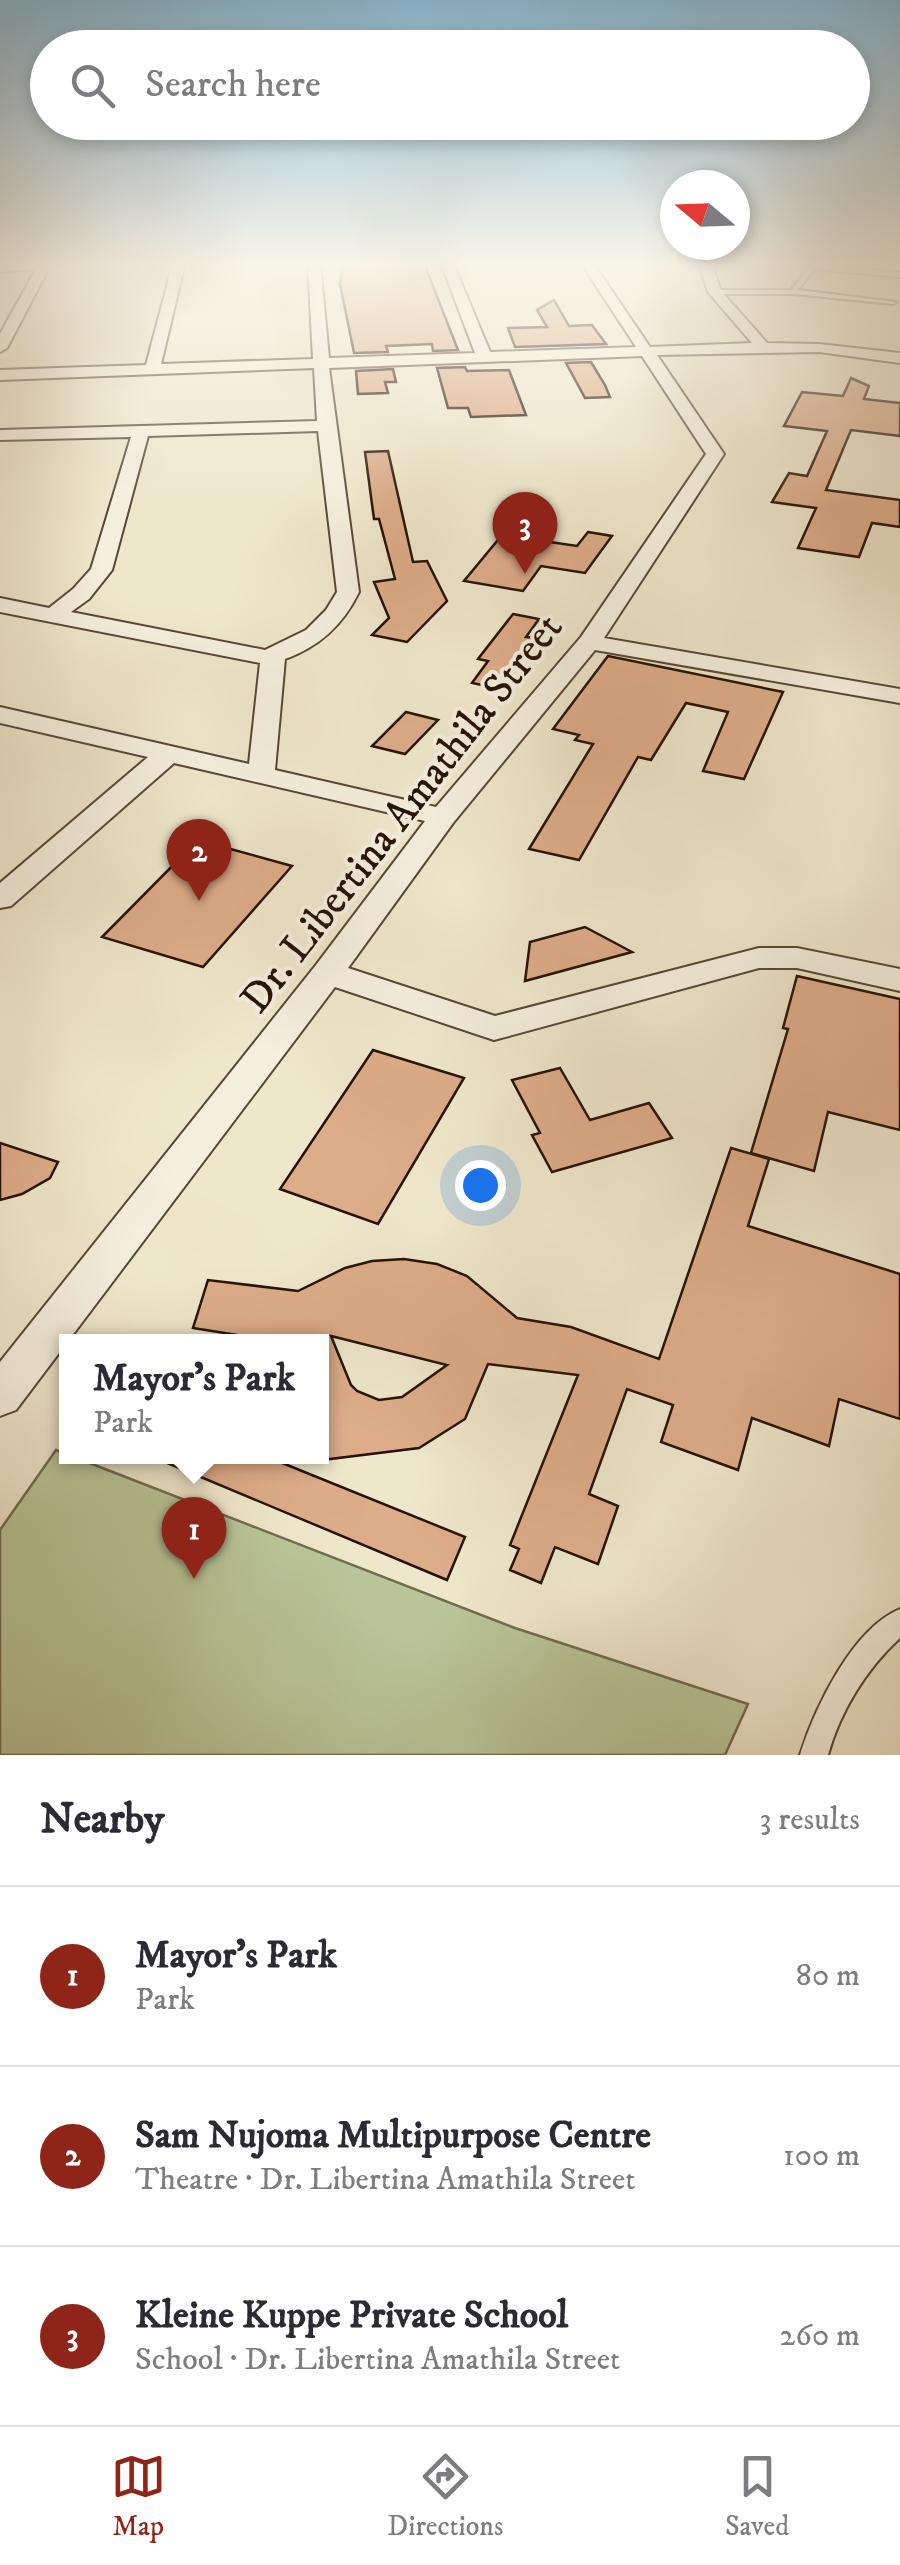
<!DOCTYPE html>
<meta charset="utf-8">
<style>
:root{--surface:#fff;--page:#f7f7f7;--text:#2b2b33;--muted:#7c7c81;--line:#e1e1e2;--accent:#8f2418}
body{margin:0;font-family:"IM FELL DW Pica",serif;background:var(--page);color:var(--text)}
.compass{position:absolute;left:660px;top:170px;width:90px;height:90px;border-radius:50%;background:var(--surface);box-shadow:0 5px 15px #0003;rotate:289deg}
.you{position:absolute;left:480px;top:1185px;width:35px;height:35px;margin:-25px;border:8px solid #fff;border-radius:50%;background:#1a73e8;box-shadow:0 0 0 15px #1a73e833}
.badge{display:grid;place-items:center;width:65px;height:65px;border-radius:50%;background:var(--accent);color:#fff;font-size:32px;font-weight:700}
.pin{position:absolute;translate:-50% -82px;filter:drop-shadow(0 2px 5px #0008)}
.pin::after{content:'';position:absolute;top:52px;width:35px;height:30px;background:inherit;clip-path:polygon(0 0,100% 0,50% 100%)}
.popup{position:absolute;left:59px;top:1334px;width:270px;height:130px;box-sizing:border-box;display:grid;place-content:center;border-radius:0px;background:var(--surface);filter:drop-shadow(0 2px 8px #0005);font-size:32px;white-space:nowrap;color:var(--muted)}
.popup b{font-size:38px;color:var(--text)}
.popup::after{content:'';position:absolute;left:50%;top:100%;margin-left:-20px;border:20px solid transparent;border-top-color:var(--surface)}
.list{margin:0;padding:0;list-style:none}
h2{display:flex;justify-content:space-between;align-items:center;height:130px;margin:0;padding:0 40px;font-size:42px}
h2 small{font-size:32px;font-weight:400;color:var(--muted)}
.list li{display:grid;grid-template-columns:65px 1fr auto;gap:30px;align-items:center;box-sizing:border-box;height:180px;padding:0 40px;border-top:2px solid var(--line)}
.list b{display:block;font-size:38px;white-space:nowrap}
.list p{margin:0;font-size:32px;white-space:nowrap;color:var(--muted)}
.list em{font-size:32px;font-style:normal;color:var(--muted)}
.icon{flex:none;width:55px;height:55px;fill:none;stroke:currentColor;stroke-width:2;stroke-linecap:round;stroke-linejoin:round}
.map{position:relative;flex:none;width:900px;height:1755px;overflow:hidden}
.search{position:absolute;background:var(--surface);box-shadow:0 5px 15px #0003;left:30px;right:30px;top:30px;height:110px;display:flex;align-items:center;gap:25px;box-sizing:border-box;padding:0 35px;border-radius:55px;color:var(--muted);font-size:38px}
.sheet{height:670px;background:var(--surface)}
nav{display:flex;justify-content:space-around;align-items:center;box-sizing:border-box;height:140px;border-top:2px solid var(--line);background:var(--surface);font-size:28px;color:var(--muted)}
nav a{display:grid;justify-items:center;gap:5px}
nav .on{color:var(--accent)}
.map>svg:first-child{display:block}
.green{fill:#b9c598;stroke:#706c4e;stroke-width:2.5}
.building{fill:#ddac89;stroke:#261204;stroke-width:2.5;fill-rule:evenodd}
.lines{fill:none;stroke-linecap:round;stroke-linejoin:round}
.lane-casing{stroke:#584736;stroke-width:4}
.street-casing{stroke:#584736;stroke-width:4}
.lane{fill:#f5efde;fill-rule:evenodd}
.street{fill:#f5efde;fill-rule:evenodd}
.labels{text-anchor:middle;stroke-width:8;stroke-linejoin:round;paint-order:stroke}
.street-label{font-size:42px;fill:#261204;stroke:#f5efde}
</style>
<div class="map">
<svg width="900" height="1755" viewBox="0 0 900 1755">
<rect width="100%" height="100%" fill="#efe7cc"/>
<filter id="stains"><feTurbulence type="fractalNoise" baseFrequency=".002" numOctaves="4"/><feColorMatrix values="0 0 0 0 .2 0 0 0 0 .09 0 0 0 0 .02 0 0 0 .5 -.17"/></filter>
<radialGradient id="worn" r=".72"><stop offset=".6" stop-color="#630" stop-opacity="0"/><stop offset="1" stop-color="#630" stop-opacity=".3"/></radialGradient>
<path class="green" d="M56,1450L515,1628L748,1704L725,1755H0V1530Z"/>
<g class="building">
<path d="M343,263H424L458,350L433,351L432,344L386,346L388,352L354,353L340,284Z"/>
<path d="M554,300L569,326L592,325L606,344L515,347L508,328L547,327L537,310Z"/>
<path d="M591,362L605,385L610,397L585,398L566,363Z"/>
<path d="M465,367L467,371L509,370L526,415L471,417L468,408H448L437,368Z"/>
<path d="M393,369L396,382H385L388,393L358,394L356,371Z"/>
<path d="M851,378L869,386L864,399L900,403V436L851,430L826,490L900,500V527L872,523L859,557L798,548L816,508L772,502L789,473L807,476L827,431L784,426L802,392L843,396Z"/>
<path d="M388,451L413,562L427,561L447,601L407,642L372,635L389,618L374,582L395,579L379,519H374L365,452Z"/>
<path d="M588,532L612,536L585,573L541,566L523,591L464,581L502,535L577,546Z"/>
<path d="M513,614L539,619L526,637L535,638L497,688L472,683L488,661L478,659Z"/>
<path d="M608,656L783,692L744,779L703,771L728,712L686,703L651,760L638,757L579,860L529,849L593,744L575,740L579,735L553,729Z"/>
<path d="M406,712L438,720L405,754L372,746Z"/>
<path d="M198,840L292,866L203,967L102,937Z"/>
<path d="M585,927L632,952L525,981L530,942Z"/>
<path d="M797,976L900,999V1130L828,1112L814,1171L751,1153L788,1029L783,1028Z"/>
<path d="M373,1050L464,1078L378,1224L280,1189Z"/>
<path d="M560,1068L590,1120L649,1103L672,1138L552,1172L532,1135L540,1133L512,1080Z"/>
<path d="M0,1143L58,1162L50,1178L22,1194L0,1200Z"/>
<path d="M731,1148L769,1159L748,1226L900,1274V1419L839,1399L829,1446L752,1418L738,1470L661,1442L673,1405L627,1389L589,1494L618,1506L598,1564L555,1547L541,1583L510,1570L519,1549L510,1545L578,1375L488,1364L465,1419L419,1448L322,1460V1342H281L193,1328L208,1280L298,1291L345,1268L372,1261L404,1259L437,1264L467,1276L517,1318L571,1327L659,1359ZM331,1336L447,1365L402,1397L379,1400L357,1391L351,1385Z"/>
<path d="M265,1456L465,1537L447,1580L153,1457Z"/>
</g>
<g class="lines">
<g class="lane-casing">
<g id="lane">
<path d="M813,263L900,273V277L814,269L798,290L896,302L893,304L793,294H715L712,292L715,290H791Z"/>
<path d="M900,1609V1638C866,1669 840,1712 828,1755H800C815,1708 852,1629 900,1609Z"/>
</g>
</g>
<g class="street-casing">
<g id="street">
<path d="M66,263L49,268L7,348L0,352V334L36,269L0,272V264Z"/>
<path d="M173,263H185L161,364L313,359L308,263H320L329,358L475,353L441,263H453L490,352L636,347L581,263H593L650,347L752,343L708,292L699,263H711L721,291L767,343L819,344L900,353V363L819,352L657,355L724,454L604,638L900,689V703L595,650L453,823L348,968L495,1016L759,948H797L900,969V991L797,968H759L494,1040L335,987L16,1410L0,1416V1362L316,965L425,821L174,763L11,906L0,908V883L148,757L0,723V707L249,764L260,663L0,612V598L49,608L73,589L91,569L131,437L0,440V430L317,421L314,368L0,380V370L146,365ZM642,356L706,454L581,637L436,807L275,770L285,659C319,647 343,625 359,592L329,368ZM318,431L337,592L326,610L306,630L265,650L71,612L89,599L112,570L148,436Z"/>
</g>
</g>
<use href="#lane" class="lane"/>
<use href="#street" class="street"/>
</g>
<linearGradient id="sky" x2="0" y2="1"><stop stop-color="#89b9d4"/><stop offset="0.52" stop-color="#f8f4e8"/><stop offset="1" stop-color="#f8f4e8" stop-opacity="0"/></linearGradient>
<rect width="900" height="509" fill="url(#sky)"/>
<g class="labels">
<g class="street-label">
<text transform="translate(400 812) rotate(-52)" y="15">Dr. Libertina Amathila Street</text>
</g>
</g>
<rect width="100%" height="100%" filter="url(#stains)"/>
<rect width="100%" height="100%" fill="url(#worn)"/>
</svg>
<svg class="compass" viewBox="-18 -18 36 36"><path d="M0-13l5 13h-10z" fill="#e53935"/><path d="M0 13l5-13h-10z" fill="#7c7c81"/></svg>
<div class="you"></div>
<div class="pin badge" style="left:194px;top:1579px">1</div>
<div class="popup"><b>Mayor's Park</b>Park</div>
<div class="pin badge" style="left:199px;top:901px">2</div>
<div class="pin badge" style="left:525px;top:574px">3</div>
<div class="search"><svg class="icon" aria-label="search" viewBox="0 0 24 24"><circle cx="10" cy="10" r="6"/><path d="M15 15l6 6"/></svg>Search here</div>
</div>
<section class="sheet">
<h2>Nearby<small>3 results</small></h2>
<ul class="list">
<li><span class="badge">1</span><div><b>Mayor's Park</b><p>Park</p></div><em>80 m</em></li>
<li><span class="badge">2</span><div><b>Sam Nujoma Multipurpose Centre</b><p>Theatre · Dr. Libertina Amathila Street</p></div><em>100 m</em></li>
<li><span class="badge">3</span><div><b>Kleine Kuppe Private School</b><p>School · Dr. Libertina Amathila Street</p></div><em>260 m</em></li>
</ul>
</section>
<nav>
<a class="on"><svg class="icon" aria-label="map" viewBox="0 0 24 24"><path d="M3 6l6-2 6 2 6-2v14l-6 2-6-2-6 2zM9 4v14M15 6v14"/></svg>Map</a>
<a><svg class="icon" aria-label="directions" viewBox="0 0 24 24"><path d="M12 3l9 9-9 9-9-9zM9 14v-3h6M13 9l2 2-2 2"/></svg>Directions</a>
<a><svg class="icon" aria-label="saved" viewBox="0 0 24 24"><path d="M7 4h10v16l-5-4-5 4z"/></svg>Saved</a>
</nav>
